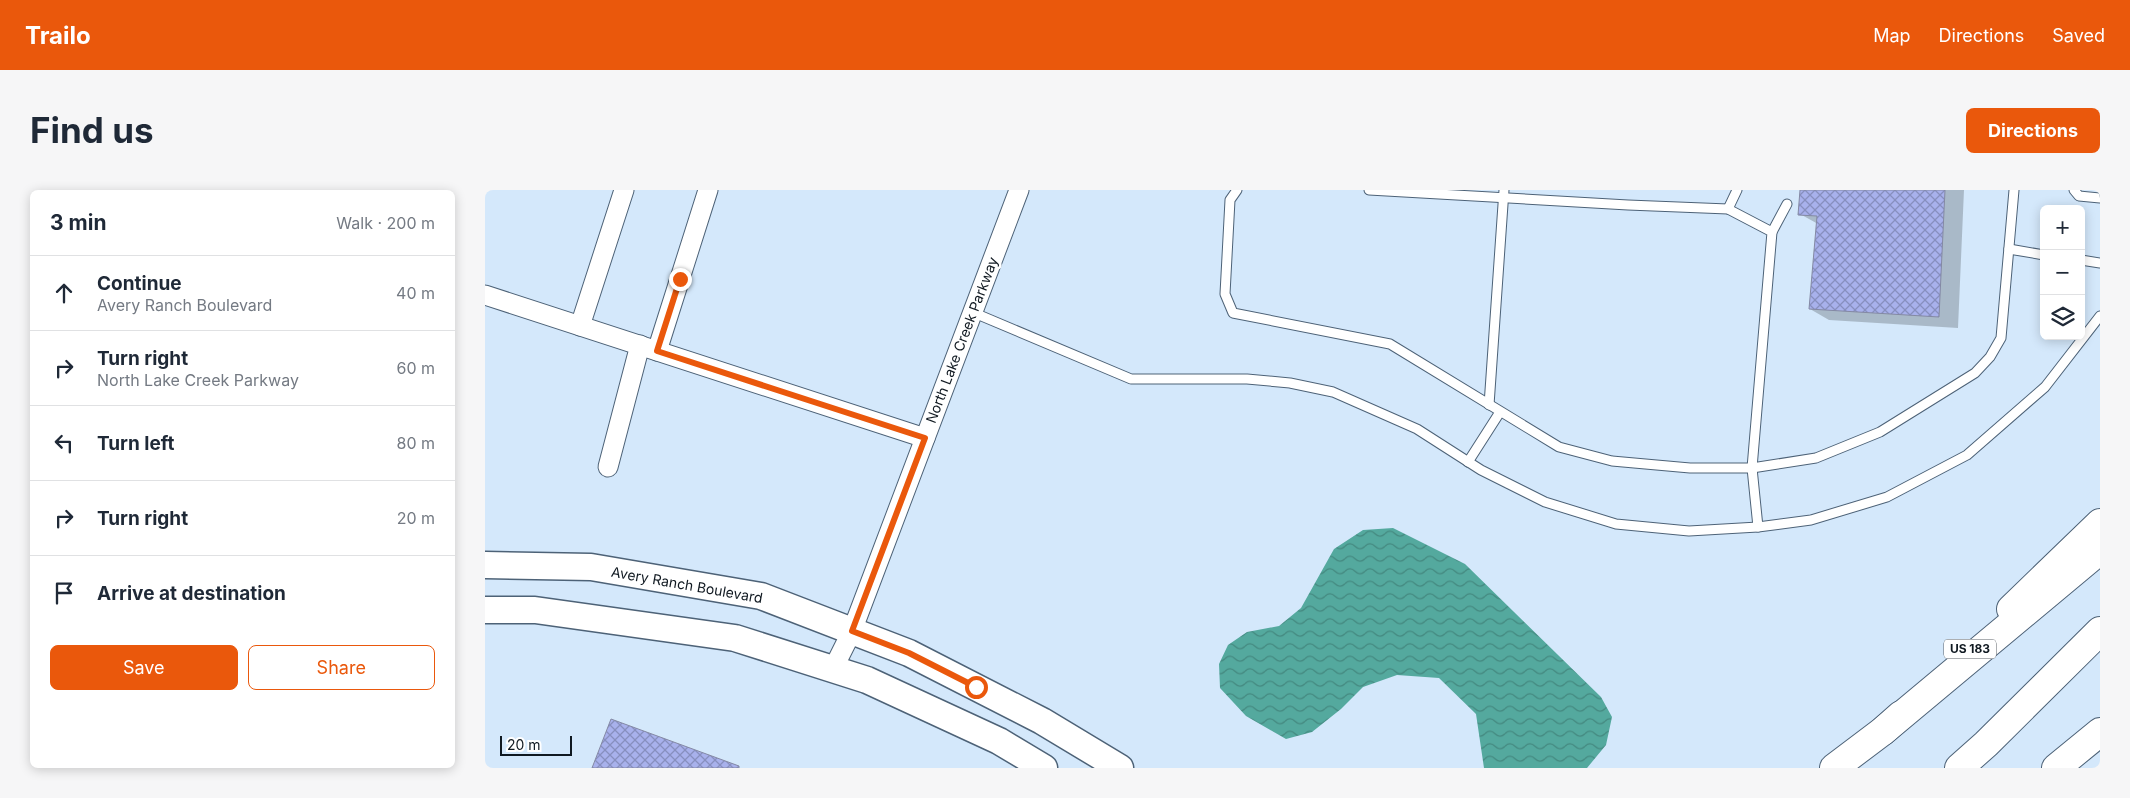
<!DOCTYPE html>
<meta charset="utf-8">
<style>
:root{--surface:#fff;--page:#f6f6f7;--text:#1f2937;--muted:#747a83;--line:#e0e1e3;--accent:#ea580c}
body{margin:0;font-family:Inter,sans-serif;background:var(--page);color:var(--text)}
.controls{position:absolute;right:15px;top:15px;display:grid;overflow:hidden;border-radius:8px;box-shadow:0 2px 12px #0003}
.controls button{width:45px;height:45px;display:grid;place-items:center;padding:0;border:0;border-bottom:1px solid var(--line);background:var(--surface);color:var(--text);font:25px sans-serif}
.scale{position:absolute;left:15px;bottom:12px;width:72px;box-sizing:border-box;padding-left:5px;border:2px solid #101921;border-top:0;font-size:14px;line-height:18px;white-space:nowrap;color:#101921;-webkit-text-stroke:4px #fff;paint-order:stroke}
.stop{position:absolute;width:15px;height:15px;margin:-11px;border:4px solid #ea580c;border-radius:50%;background:#fff}
.stop.end{background:#ea580c;border-color:#fff;box-shadow:0 1px 5px #0008}
.list{margin:0;padding:0;list-style:none}
h2{display:flex;justify-content:space-between;align-items:center;height:65px;margin:0;padding:0 20px;font-size:21px}
h2 small{font-size:16px;font-weight:400;color:var(--muted)}
.list li{display:grid;grid-template-columns:32px 1fr auto;gap:15px;align-items:center;box-sizing:border-box;height:75px;padding:0 20px;border-top:1px solid var(--line)}
.list b{display:block;font-size:19px;white-space:nowrap}
.list p{margin:0;font-size:16px;white-space:nowrap;color:var(--muted)}
.list em{font-size:16px;font-style:normal;color:var(--muted)}
.actions{display:flex;gap:10px;padding:15px 20px}
.actions a{flex:1;padding:11px 0;border:1px solid var(--accent);border-radius:8px;text-align:center;font-size:18px;color:var(--accent)}
.actions .main{background:var(--accent);color:#fff}
.icon{flex:none;width:28px;height:28px;fill:none;stroke:currentColor;stroke-width:2;stroke-linecap:round;stroke-linejoin:round}
.map{position:relative;flex:none;width:1615px;height:578px;overflow:hidden;border-radius:8px}
header{display:flex;align-items:center;gap:30px;box-sizing:border-box;height:70px;padding:0 25px;background:var(--accent);color:#fff}
header strong{font-size:24px}
nav{display:flex;gap:28px;margin-inline-start:auto;font-size:18px}
.intro{display:flex;align-items:center;justify-content:space-between;box-sizing:border-box;height:120px;padding:0 30px}
h1{margin:0;font-size:35px}
.button{padding:12px 22px;border-radius:8px;background:var(--accent);color:#fff;font-size:18px;font-weight:700}
main{display:flex;gap:30px;padding:0 30px}
aside{flex:1;background:var(--surface);border-radius:8px;box-shadow:0 2px 12px #0003}
.map>svg:first-child{display:block}
.water{fill:url(#water-waves)}
.shadow{fill:#0003}
.building{fill:url(#building-cross-hatch);stroke:#8489a4}
.lines{fill:none;stroke-linecap:round;stroke-linejoin:round}
.service-casing{stroke:#4d6277;stroke-width:11}
.minor-casing{stroke:#4d6277;stroke-width:21}
.secondary-casing{stroke:#4d6277;stroke-width:29}
.primary-casing{stroke:#4d6277;stroke-width:30}
.motorway-casing{stroke:#4d6277;stroke-width:30}
.service{stroke:#fff;stroke-width:9}
.minor{stroke:#fff;stroke-width:19}
.secondary{stroke:#fff;stroke-width:26}
.primary{stroke:#fff;stroke-width:28}
.motorway{stroke:#fff;stroke-width:28}
.route{stroke:#ea580c;stroke-width:6}
.labels{text-anchor:middle;stroke-width:5;stroke-linejoin:round;paint-order:stroke}
.shield{fill:#fff;stroke:#585e64;stroke-width:1}
.shield-label{font-size:12px;font-weight:bold;fill:#101921}
.street-label{font-size:14px;fill:#101921;stroke:#fff}
</style>
<header>
<strong>Trailo</strong>
<nav><a>Map</a><a>Directions</a><a>Saved</a></nav>
</header>
<div class="intro"><h1>Find us</h1><a class="button">Directions</a></div>
<main>
<aside>
<h2>3 min<small>Walk · 200 m</small></h2>
<ul class="list">
<li><svg class="icon" aria-label="ahead" viewBox="0 0 24 24"><path d="M12 20V5M6 11l6-6 6 6"/></svg><div><b>Continue</b><p>Avery Ranch Boulevard</p></div><em>40 m</em></li>
<li><svg class="icon" aria-label="right" viewBox="0 0 24 24"><path d="M7 20v-9h11M14 6l5 5-5 5"/></svg><div><b>Turn right</b><p>North Lake Creek Parkway</p></div><em>60 m</em></li>
<li><svg class="icon" aria-label="left" viewBox="0 0 24 24"><path d="M17 20v-9H6M10 6l-5 5 5 5"/></svg><div><b>Turn left</b></div><em>80 m</em></li>
<li><svg class="icon" aria-label="right" viewBox="0 0 24 24"><path d="M7 20v-9h11M14 6l5 5-5 5"/></svg><div><b>Turn right</b></div><em>20 m</em></li>
<li><svg class="icon" aria-label="arrive" viewBox="0 0 24 24"><path d="M6 21V4h12l-3 4 3 4H6"/></svg><div><b>Arrive at destination</b></div></li>
</ul>
<div class="actions"><a class="main">Save</a><a>Share</a></div>
</aside>
<div class="map">
<svg width="1615" height="578" viewBox="0 0 1615 578">
<defs>
<pattern id="water-waves" width="16" height="10" patternUnits="userSpaceOnUse" patternTransform="scale(1.25)"><rect width="16" height="10" fill="#54a99e"/><path d="M0 5q4-4 8 0t8 0" fill="none" stroke="#448980"/></pattern>
<pattern id="building-cross-hatch" width="8" height="8" patternUnits="userSpaceOnUse" patternTransform="scale(1.25)"><rect width="8" height="8" fill="#a8b1ec"/><path d="M0 0l8 8M0 8l8-8" fill="none" stroke="#878fbf"/></pattern>
</defs>
<rect width="100%" height="100%" fill="#d4e8fb"/>
<path class="water" d="M908,338L980,374L1116,507L1127,527L1121,555L1102,578H999L991,524L954,488L912,485L878,497L856,519L827,542L801,549L761,526L735,498L734,474L743,455L762,442L794,436L816,418L849,359L878,340Z"/>
<path class="shadow" d="M1316,0H1479L1473,138L1344,130L1325,119L1333,34L1315,24Z"/>
<g class="building">
<path d="M1315,0H1460L1454,127L1324,119L1332,26L1313,25Z"/>
<path d="M126,529L254,576V578H107Z"/>
</g>
<g class="lines">
<g class="service-casing">
<g id="service">
<path d="M752,0L745,10L740,104L748,123L905,154L1074,257L1127,271L1205,278H1267L1273,337"/>
<path d="M884,0L1143,15L1243,19L1287,42L1267,278L1331,268L1395,242L1490,183L1505,167L1516,148L1529,0"/>
<path d="M1589,0L1594,6L1615,8"/>
<path d="M1243,19L1252,0"/>
<path d="M1287,42L1302,14"/>
<path d="M1524,59L1559,65"/>
<path d="M1596,70L1615,73"/>
<path d="M487,122L646,189H762L805,193L848,202L932,239L996,280L1060,312L1131,334L1204,341L1273,337L1326,330L1402,307L1482,265L1560,197L1615,126"/>
<path d="M1004,215L1019,0"/>
<path d="M983,272L1015,222"/>
</g>
</g>
<g class="minor-casing">
<g id="minor">
<path d="M0,105L440,248"/>
<path d="M95,136L139,0"/>
<path d="M172,161L223,0"/>
<path d="M123,277L155,155"/>
<path d="M348,479L367,441L534,0"/>
</g>
</g>
<g class="secondary-casing">
<g id="secondary">
<path d="M0,375L106,377L276,406L424,463L557,531L635,578"/>
<path d="M0,420H50L250,448L382,490L514,551L559,578"/>
</g>
</g>
<g class="primary-casing">
<g id="primary">
<path d="M1526,419L1615,333"/>
<path d="M1349,578L1398,541L1416,525"/>
</g>
</g>
<g class="motorway-casing">
<g id="motorway">
<path d="M1398,541L1615,360"/>
<path d="M1474,578L1501,554L1615,441"/>
<path d="M1571,578L1615,542"/>
</g>
</g>
<use href="#service" class="service"/>
<use href="#minor" class="minor"/>
<use href="#secondary" class="secondary"/>
<use href="#primary" class="primary"/>
<use href="#motorway" class="motorway"/>
</g>
<g class="lines">
<path class="route" d="M195,89L172,161L440,248L367,441L424,463L491,497"/>
</g>
<g class="labels">
<rect class="shield" x="1459" y="449.5" width="52" height="19" rx="4"/>
<g class="shield-label">
<text x="1485" y="463">US 183</text>
</g>
<g class="street-label">
<text transform="translate(477 150) rotate(-69)" y="5">North Lake Creek Parkway</text>
<text transform="translate(202 395) rotate(10)" y="5">Avery Ranch Boulevard</text>
</g>
</g>
</svg>
<div class="controls">
<button>+</button>
<button>−</button>
<button><svg class="icon" aria-label="layers" viewBox="0 0 24 24"><path d="M12 4l9 5-9 5-9-5zM3 14l9 5 9-5"/></svg></button>
</div>
<div class="scale">20 m</div>
<div class="stop" style="left:491px;top:497px"></div>
<div class="stop end" style="left:195px;top:89px"></div>
</div>
</main>
